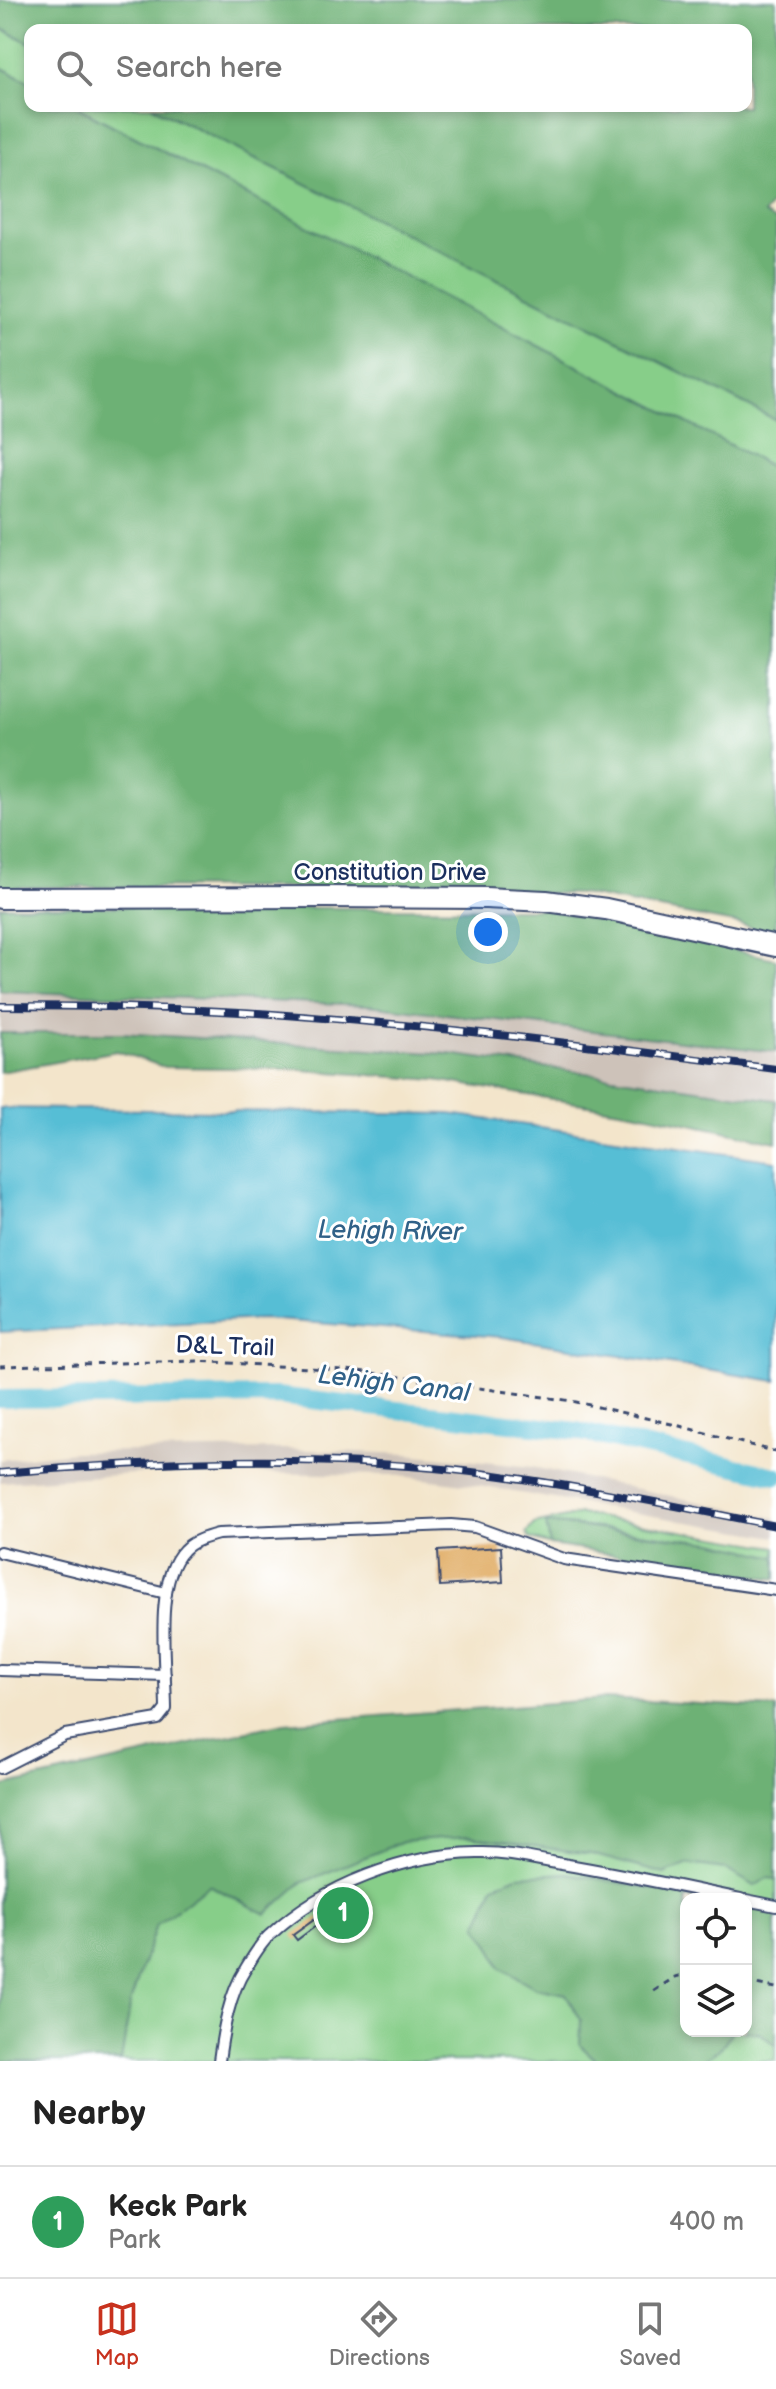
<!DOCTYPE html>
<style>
:root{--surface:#fff;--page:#f6f6f6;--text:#222;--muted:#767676;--line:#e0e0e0;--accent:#c8321e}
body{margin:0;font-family:"Balsamiq Sans",sans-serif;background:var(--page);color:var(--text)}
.controls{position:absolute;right:24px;bottom:24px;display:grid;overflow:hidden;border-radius:16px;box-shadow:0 4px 12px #0003}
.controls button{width:72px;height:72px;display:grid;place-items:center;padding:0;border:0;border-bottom:2px solid var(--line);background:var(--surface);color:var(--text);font:40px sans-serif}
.you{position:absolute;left:488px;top:932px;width:28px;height:28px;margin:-20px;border:6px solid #fff;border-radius:50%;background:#1a73e8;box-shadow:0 0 0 12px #1a73e833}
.badge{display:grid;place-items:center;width:52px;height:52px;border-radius:50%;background:var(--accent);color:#fff;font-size:26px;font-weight:700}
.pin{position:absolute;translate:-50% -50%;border:4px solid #fff;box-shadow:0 2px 8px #0006}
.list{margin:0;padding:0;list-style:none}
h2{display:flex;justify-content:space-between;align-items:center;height:104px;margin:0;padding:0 32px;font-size:34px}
h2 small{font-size:26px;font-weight:400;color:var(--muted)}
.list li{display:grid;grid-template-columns:52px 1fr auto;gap:24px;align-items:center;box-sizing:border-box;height:112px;padding:0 32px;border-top:2px solid var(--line)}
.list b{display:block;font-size:30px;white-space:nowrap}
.list p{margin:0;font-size:26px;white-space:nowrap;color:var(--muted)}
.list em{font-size:26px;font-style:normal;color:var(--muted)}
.icon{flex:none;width:44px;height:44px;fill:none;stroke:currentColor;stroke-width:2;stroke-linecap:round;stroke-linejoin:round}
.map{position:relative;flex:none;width:776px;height:2061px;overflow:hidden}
.search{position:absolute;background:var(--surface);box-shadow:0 4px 12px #0003;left:24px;right:24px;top:24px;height:88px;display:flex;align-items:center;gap:20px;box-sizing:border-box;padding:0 28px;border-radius:16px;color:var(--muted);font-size:30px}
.sheet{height:216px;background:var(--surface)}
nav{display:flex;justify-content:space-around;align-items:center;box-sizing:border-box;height:112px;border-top:2px solid var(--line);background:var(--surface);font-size:22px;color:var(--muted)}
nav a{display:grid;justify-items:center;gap:4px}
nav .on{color:var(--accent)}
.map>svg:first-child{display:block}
.industrial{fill:#cdc2b9}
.green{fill:#87ce89;stroke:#517e74;stroke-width:2;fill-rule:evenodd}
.forest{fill:#6db175;stroke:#44706a;stroke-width:2}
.water{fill:#57bed5;stroke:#39769a;stroke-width:2}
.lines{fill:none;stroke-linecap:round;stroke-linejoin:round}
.canal{stroke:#57bed5;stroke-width:18}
.building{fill:#e0ab62}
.lane-casing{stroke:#3b4a6e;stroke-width:14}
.street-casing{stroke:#3b4a6e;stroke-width:24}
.path{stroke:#3b4a6e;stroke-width:3;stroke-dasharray:6 6;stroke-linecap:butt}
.lane{stroke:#fff;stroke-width:10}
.street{stroke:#fff;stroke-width:20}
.rail-casing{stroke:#1b2f5e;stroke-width:8}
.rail{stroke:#fff;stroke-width:5;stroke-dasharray:15;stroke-linecap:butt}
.labels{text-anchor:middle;stroke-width:6;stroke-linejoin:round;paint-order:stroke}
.street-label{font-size:24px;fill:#1b2f5e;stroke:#fff}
.water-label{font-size:26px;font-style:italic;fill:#306188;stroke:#fff}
</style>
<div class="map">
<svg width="776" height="2061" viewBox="0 0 776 2061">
<rect width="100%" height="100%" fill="#fff"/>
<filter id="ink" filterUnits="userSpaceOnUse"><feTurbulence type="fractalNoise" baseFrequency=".0125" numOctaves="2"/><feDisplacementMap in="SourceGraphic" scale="16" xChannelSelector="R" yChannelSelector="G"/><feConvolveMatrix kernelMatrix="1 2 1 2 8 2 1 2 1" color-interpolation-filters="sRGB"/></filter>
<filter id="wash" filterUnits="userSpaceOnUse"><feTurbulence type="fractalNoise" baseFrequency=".006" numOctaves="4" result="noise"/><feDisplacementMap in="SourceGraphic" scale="32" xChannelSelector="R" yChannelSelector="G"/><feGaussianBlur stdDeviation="1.8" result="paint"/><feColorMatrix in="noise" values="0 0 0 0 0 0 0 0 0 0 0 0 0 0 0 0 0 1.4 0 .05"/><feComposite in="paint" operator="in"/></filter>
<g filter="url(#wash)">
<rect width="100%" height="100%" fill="#f3e5cb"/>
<g class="industrial">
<path d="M0,991L367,1005L776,1052V1100L450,1054L120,1033H0Z"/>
<path d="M283,1449L407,1454L532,1467L776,1518V1537L479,1486L393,1475L167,1472L0,1482V1460L75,1452Z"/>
</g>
<g class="green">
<path d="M0,28L30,43V82L0,67Z"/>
<path d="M75,106H151L776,420V469Z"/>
<path d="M580,1514L776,1547V1557C700,1539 624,1530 546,1523L550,1545L529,1538L526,1533L534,1524Z"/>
<path d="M776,1804V2061H71L0,1860ZM686,1899H746V2031H686Z"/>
</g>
<g class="forest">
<path d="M0,0H776V199L764,214L776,221V420L151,106H746V30H30V43L0,28Z"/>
<path d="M0,67L30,82V106H75L776,469V935L739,924L581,894L342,888L0,887Z"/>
<path d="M0,906L545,909L776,959V1052L367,1005L0,991Z"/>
<path d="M0,1033H120L450,1054L776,1100V1142L638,1113L436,1080L288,1069L164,1067L117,1051L0,1072Z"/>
<path d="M546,1523L713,1542L776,1557V1579L550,1545Z"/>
<path d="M605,1699L776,1708V1879L767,1878L755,1886L725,1869L689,1864L664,1874L591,1854L468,1837L402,1842L301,1883L266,1914L209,1885L156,1925L131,2000L121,2061H0V1793L4,1786L284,1723Z"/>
<path d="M567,1873L706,1899H686V2031H732L721,2048L702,2061H597L580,2045L581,2020L566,1994L536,1988L501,1968L492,1948L477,1926L494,1885L517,1876Z"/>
<path d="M746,1906L776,1911V2045L759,2033L746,2031Z"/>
</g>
<path class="water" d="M0,1108L450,1114L776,1161V1381L502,1337L263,1319L0,1332Z"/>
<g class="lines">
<path class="canal" d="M0,1399L277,1396L577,1431L776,1476"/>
</g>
<g id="blocks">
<g class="building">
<path d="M501,1547L503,1582L440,1586L438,1551Z"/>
<path d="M318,1917L321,1922L297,1940L293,1935Z"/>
</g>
</g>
</g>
<g filter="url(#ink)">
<use href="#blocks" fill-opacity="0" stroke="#3b4a6e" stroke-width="2"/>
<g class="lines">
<g class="lane-casing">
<g id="lane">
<path d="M0,1552L166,1593"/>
<path d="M0,1670L165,1675"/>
<path d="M0,1768L65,1735L158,1719L166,1709C166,1666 153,1582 184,1550C192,1541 207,1537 218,1534L451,1525L475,1527L564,1559L776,1590"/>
<path d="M746,1900L776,1906"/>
<path d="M219,2061C223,2031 229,1994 246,1968C253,1957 261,1942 271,1934C323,1885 407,1854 477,1853C505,1852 534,1859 562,1864C622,1874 682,1887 741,1899"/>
</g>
</g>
<g class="street-casing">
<path id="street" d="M0,898L325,897L486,898L546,901L606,909L776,946"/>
</g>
<g class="path">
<path d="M0,1366L197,1361L358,1371L572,1401L676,1425L776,1452"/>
<path d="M746,1982L776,1988"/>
<path d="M654,1991L675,1977L686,1974"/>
</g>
<use href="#lane" class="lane"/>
<use href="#street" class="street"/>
<g class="rail-casing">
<g id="rail">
<path d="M0,1006C95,1006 191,1008 286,1015C450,1027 613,1048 776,1069"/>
<path d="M0,1473C151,1461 303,1454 454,1470C562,1482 670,1505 776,1526"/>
</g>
</g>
<use href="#rail" class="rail"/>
</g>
</g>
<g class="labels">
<g class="street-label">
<text x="390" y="880">Constitution Drive</text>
<text transform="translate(225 1346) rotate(2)" y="8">D&amp;L Trail</text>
</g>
<g class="water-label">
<text transform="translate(390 1230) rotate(1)" y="9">Lehigh River</text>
<text transform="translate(394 1383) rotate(7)" y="9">Lehigh Canal</text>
</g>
</g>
</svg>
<div class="controls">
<button><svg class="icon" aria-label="locate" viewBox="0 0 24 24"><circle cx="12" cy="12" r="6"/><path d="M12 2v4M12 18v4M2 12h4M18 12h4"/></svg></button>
<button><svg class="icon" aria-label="layers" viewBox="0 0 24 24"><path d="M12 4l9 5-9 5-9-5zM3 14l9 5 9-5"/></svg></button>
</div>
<div class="you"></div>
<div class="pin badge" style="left:343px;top:1913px;background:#2e9e5b">1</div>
<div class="search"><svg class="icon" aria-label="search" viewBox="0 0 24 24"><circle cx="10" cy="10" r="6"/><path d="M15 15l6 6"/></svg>Search here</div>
</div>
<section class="sheet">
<h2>Nearby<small></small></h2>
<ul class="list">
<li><span class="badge" style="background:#2e9e5b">1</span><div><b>Keck Park</b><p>Park</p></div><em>400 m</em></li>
</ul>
</section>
<nav>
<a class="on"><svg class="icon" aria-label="map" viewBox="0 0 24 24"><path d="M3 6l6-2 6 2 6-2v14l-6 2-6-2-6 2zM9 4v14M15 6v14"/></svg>Map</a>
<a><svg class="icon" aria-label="directions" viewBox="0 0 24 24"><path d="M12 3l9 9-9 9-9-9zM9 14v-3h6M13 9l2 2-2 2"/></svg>Directions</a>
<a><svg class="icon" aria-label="saved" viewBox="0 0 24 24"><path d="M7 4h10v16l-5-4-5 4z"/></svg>Saved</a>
</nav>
